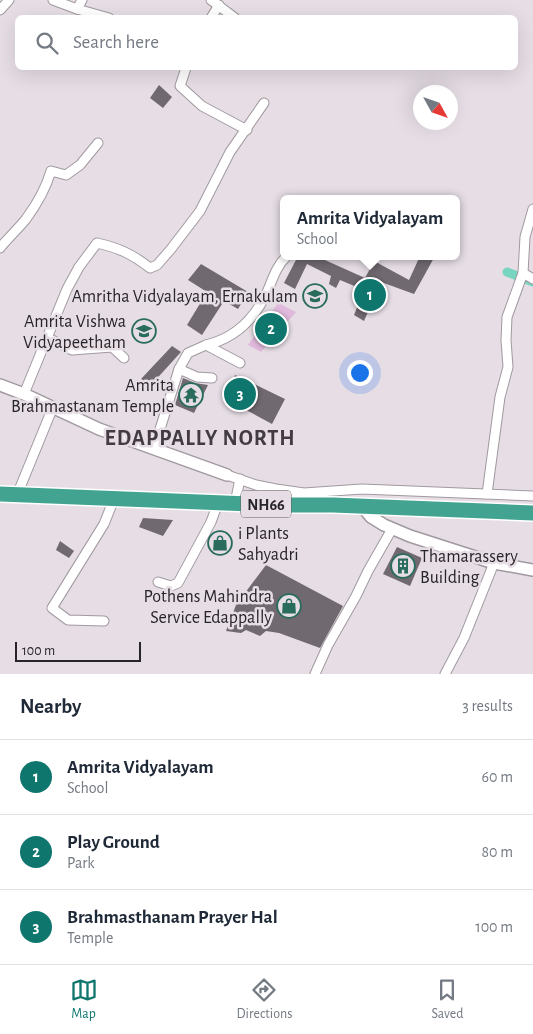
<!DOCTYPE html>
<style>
:root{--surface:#fff;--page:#f6f6f7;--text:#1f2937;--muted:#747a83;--line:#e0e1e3;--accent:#0f766e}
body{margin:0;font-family:"Alegreya Sans",sans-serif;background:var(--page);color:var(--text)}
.compass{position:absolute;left:413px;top:85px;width:45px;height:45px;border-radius:50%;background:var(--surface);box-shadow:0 5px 20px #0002;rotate:130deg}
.scale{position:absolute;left:15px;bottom:12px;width:126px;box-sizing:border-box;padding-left:5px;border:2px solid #282528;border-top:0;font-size:14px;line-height:18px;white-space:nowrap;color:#282528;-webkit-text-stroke:4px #e6dde5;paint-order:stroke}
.you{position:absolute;left:359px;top:372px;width:18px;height:18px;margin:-12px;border:4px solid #fff;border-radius:50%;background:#1a73e8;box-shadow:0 0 0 8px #1a73e833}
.badge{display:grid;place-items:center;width:32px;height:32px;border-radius:50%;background:var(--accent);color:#fff;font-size:16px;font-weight:700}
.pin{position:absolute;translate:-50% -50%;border:2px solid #fff;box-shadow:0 1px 5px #0006}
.popup{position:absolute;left:280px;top:195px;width:180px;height:65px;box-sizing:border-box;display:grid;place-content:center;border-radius:8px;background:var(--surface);filter:drop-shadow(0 1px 4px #0005);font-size:16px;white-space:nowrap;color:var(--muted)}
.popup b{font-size:19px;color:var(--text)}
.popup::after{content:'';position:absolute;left:50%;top:100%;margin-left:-10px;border:10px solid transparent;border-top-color:var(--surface)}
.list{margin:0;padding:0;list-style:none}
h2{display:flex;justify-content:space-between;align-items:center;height:65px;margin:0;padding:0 20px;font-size:21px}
h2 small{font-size:16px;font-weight:400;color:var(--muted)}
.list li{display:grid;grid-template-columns:32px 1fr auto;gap:15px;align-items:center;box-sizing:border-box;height:75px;padding:0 20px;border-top:1px solid var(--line)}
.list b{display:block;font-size:19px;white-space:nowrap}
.list p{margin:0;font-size:16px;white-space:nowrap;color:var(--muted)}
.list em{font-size:16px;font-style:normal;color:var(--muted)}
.icon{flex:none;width:28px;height:28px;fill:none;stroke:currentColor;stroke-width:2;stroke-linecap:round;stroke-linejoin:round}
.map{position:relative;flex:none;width:533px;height:674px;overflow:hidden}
.search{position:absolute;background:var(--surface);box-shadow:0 5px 20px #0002;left:15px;right:15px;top:15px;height:55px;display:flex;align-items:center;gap:12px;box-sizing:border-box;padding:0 18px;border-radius:8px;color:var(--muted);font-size:19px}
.sheet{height:290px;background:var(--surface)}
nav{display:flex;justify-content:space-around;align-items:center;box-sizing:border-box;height:70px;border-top:1px solid var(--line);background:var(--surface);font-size:14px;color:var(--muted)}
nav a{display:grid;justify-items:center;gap:2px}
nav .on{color:var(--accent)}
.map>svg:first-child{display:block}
.green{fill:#e0b9dc}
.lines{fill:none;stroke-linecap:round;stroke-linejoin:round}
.canal{stroke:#78d5c0;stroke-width:9}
.building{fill:#70696f}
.street-casing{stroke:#a199a0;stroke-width:11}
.secondary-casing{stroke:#a199a0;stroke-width:14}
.highway-casing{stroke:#fff;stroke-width:18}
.street{stroke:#fff;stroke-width:9}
.secondary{stroke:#fff;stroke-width:11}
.highway{stroke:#42a490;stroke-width:15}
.labels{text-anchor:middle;stroke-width:5;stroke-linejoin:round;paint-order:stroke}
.shield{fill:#e6dde5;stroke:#615c61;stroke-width:1}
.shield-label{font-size:16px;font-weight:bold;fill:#282528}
.poi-label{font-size:18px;fill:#282528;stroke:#e6dde5;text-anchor:end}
.district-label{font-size:22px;font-weight:bold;letter-spacing:1px;fill:#423b41;stroke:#e6dde5}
</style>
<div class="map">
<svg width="533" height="674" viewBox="0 0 533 674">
<rect width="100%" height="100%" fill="#e6dde5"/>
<path class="green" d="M278,303L296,312L261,352L248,345Z"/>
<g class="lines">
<path class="canal" d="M507,272L533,282"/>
</g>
<g class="building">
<path d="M159,85L172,97L163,108L150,98Z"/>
<path d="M298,256H316L365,278L374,261L409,280L420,256H435L414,294L381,282L364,321L354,315L364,290L340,280L336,288L329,284L331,276L307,264L295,289L284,283Z"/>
<path d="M201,264L248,292L238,309L224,301L202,335L187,325L207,292L188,280Z"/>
<path d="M172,346L181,352L151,385L141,379Z"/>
<path d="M235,375L285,399L272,424L224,398L232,390Z"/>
<path d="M183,378L195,383L208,385L194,413L175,405Z"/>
<path d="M143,518L173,520L163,536L139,527Z"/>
<path d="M215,535L230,540L224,550L210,545Z"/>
<path d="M60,541L74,551L69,558L56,550Z"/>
<path d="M397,547L422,558L410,586L383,574Z"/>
<path d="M266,565L343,606L320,648L279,633L266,631L260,636L246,630L241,633L226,631L236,605Z"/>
</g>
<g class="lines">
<g class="street-casing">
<g id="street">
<path d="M53,0L77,9L82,0"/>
<path d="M211,0L235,18"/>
<path d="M77,9L109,18"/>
<path d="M0,10L9,0"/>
<path d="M211,18L219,5"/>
<path d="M186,68L180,86L202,106L247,130"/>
<path d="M0,248C8,238 18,229 26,219C37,204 46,188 51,171L66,175L80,165L98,143"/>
<path d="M523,273L533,279"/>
<path d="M48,338L72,350L112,347L124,358"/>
<path d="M206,345C236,338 256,317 268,290C273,278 277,265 287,256"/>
<path d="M179,369L188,353L206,345L240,363"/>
<path d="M24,394L67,289L79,267L97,243C119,248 132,254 150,268L157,265L171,249L200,211L230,152L264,103"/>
<path d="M154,448L179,369L197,377L212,378"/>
<path d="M227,475L256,485L276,489L304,493L362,489L533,496"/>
<path d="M487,494L500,397L508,367L506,340L507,317L523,273L525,237L533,209"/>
<path d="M17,495L53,407"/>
<path d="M235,503L240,479"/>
<path d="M158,582L171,586L178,583L211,522L218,503"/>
<path d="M104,621L68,620L52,608L104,524L114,499"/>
<path d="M315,674L328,645L356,596L368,571L392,529"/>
<path d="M445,674L464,638L494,563"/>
</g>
</g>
<g class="secondary-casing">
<g id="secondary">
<path d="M0,385L24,394L99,429L227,475"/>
<path d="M362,506L371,517L384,525L410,536L494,563L533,570"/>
</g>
</g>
<g class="highway-casing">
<path id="highway" d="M0,494L276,505H333L533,513"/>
</g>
<use href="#street" class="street"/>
<use href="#secondary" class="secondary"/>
<use href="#highway" class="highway"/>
</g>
<defs>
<g id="school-ring" transform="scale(1.25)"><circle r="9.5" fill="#e6dde5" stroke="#296c5e" stroke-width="1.5"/><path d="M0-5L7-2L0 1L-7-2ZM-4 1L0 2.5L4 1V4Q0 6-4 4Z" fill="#296c5e"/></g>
<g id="university-ring" transform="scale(1.25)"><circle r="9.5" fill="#e6dde5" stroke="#296c5e" stroke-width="1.5"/><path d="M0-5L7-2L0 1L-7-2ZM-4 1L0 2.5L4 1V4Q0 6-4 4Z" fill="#296c5e"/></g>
<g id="temple-ring" transform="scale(1.25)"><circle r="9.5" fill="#e6dde5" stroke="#296c5e" stroke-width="1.5"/><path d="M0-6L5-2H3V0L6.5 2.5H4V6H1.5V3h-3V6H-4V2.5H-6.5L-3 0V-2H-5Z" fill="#296c5e"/></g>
<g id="shop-ring" transform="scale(1.25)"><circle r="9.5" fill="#e6dde5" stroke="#296c5e" stroke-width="1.5"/><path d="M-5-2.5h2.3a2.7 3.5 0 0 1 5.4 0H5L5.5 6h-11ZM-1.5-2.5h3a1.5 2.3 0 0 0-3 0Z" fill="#296c5e"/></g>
<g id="building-ring" transform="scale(1.25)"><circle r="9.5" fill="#e6dde5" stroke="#296c5e" stroke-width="1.5"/><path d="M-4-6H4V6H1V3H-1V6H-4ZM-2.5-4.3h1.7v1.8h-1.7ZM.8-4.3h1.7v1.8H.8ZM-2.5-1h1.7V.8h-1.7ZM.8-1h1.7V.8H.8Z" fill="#296c5e"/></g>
</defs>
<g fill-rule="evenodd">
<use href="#school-ring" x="315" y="296"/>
<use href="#university-ring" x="144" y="331"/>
<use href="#temple-ring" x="191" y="395"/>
<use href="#shop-ring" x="220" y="543"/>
<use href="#building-ring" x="403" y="566"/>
<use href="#shop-ring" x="289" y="606"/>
</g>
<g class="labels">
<rect class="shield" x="241" y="490.5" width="50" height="27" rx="4"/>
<g class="shield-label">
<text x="266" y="510">NH66</text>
</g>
<g class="poi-label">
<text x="298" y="302">Amritha Vidyalayam, Ernakulam</text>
<text x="126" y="327">Amrita Vishwa<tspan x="126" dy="21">Vidyapeetham</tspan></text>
<text x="174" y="391">Amrita<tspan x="174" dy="21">Brahmastanam Temple</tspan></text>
<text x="238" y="539" text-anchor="start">i Plants<tspan x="238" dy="21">Sahyadri</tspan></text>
<text x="420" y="562" text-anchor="start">Thamarassery<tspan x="420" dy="21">Building</tspan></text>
<text x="272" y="602">Pothens Mahindra<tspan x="272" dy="21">Service Edappally</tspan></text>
</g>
<g class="district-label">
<text x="200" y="445">EDAPPALLY NORTH</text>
</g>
</g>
</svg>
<svg class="compass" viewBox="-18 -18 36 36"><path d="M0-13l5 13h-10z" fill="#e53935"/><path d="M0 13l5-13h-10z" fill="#747a83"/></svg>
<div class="scale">100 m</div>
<div class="you"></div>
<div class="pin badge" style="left:370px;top:295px">1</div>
<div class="popup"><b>Amrita Vidyalayam</b>School</div>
<div class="pin badge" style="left:271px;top:329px">2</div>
<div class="pin badge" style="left:240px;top:394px">3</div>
<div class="search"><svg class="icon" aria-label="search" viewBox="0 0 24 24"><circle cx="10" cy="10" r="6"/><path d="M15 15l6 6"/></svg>Search here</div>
</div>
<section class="sheet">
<h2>Nearby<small>3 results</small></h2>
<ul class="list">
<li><span class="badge">1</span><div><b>Amrita Vidyalayam</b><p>School</p></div><em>60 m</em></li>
<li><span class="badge">2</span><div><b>Play Ground</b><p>Park</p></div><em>80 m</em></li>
<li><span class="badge">3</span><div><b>Brahmasthanam Prayer Hal</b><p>Temple</p></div><em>100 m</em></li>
</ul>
</section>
<nav>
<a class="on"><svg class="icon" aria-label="map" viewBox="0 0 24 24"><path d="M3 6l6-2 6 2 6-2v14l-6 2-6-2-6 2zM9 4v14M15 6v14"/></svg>Map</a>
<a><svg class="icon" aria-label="directions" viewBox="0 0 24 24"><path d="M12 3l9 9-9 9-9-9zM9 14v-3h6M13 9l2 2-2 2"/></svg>Directions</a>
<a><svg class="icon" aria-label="saved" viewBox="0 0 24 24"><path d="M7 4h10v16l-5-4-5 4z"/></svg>Saved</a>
</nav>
